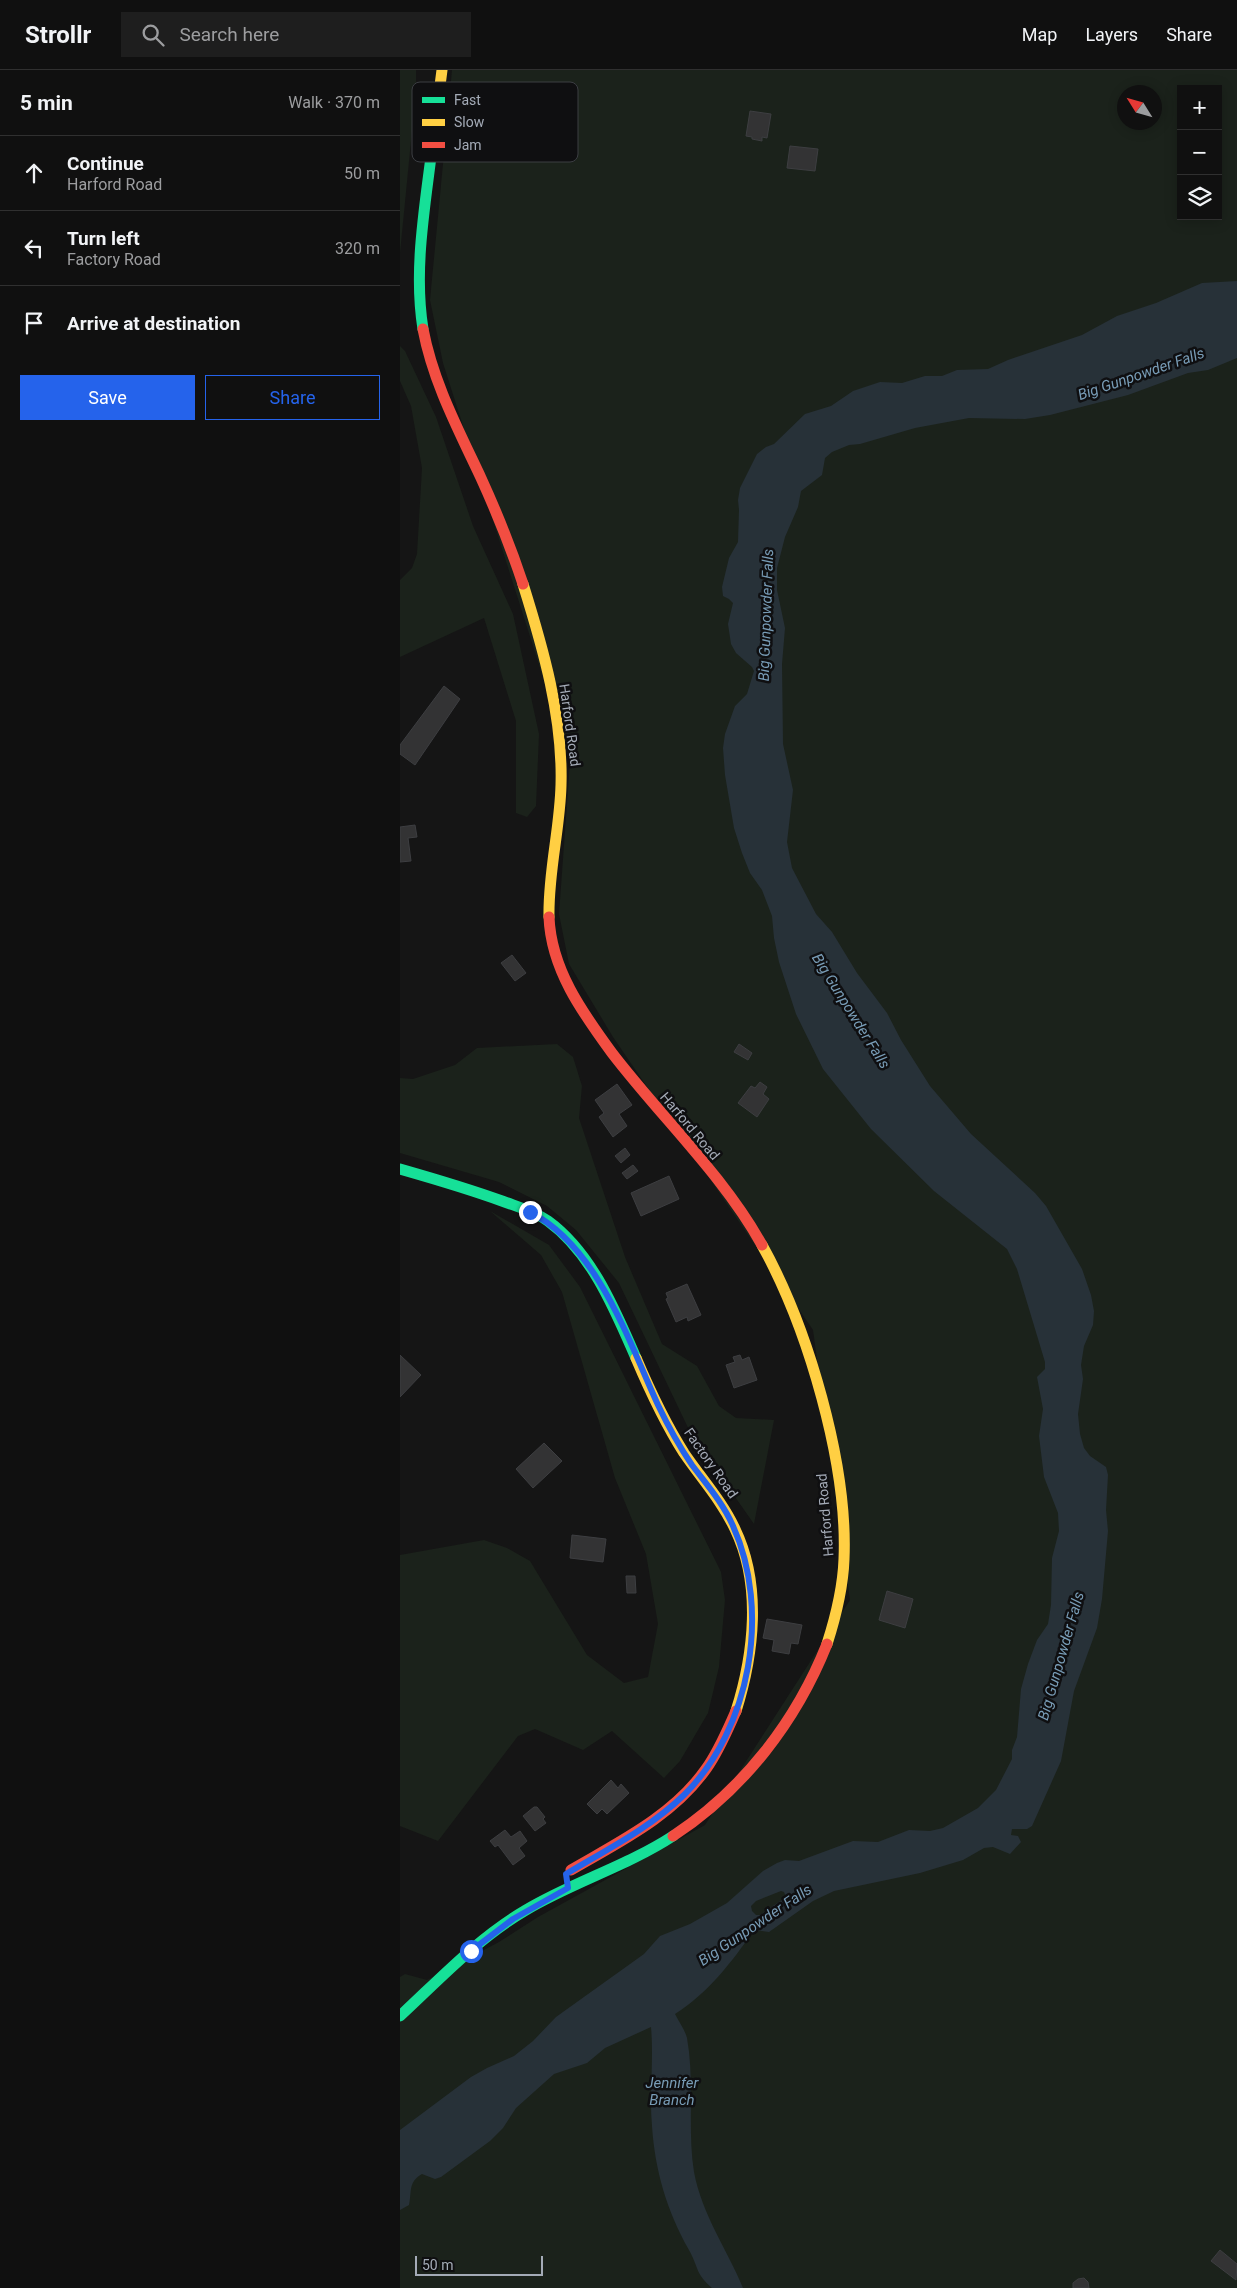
<!DOCTYPE html>
<meta charset="utf-8">
<style>
:root{--surface:#101010;--page:#1e1e1e;--text:#f1f3f6;--muted:#9c9d9f;--line:#303030;--accent:#2563eb}
body{margin:0;font-family:Roboto,sans-serif;background:var(--page);color:var(--text)}
.controls{position:absolute;right:15px;top:15px;display:grid;overflow:hidden;border-radius:0px;box-shadow:0 2px 12px #0003}
.controls button{width:45px;height:45px;display:grid;place-items:center;padding:0;border:0;border-bottom:1px solid var(--line);background:var(--surface);color:var(--text);font:25px sans-serif}
.compass{position:absolute;left:717px;top:15px;width:45px;height:45px;border-radius:50%;background:var(--surface);box-shadow:0 2px 12px #0003;rotate:307deg}
.scale{position:absolute;left:15px;bottom:12px;width:128px;box-sizing:border-box;padding-left:5px;border:2px solid #a4abb7;border-top:0;font-size:14px;line-height:18px;white-space:nowrap;color:#a4abb7;-webkit-text-stroke:4px #0f0f11;paint-order:stroke}
.stop{position:absolute;width:15px;height:15px;margin:-11px;border:4px solid #2563eb;border-radius:50%;background:#fff}
.stop.end{background:#2563eb;border-color:#fff;box-shadow:0 1px 5px #0008}
.list{margin:0;padding:0;list-style:none}
h2{display:flex;justify-content:space-between;align-items:center;height:65px;margin:0;padding:0 20px;font-size:21px}
h2 small{font-size:16px;font-weight:400;color:var(--muted)}
.list li{display:grid;grid-template-columns:32px 1fr auto;gap:15px;align-items:center;box-sizing:border-box;height:75px;padding:0 20px;border-top:1px solid var(--line)}
.list b{display:block;font-size:19px;white-space:nowrap}
.list p{margin:0;font-size:16px;white-space:nowrap;color:var(--muted)}
.list em{font-size:16px;font-style:normal;color:var(--muted)}
.actions{display:flex;gap:10px;padding:15px 20px}
.actions a{flex:1;padding:11px 0;border:1px solid var(--accent);border-radius:0px;text-align:center;font-size:18px;color:var(--accent)}
.actions .main{background:var(--accent);color:#fff}
.icon{flex:none;width:28px;height:28px;fill:none;stroke:currentColor;stroke-width:2;stroke-linecap:round;stroke-linejoin:round}
.map{position:relative;flex:none;width:837px;height:2218px;overflow:hidden}
header{display:flex;align-items:center;gap:30px;box-sizing:border-box;height:70px;padding:0 25px;background:var(--surface);border-bottom:1px solid var(--line)}
header strong{font-size:24px}
nav{display:flex;gap:28px;margin-inline-start:auto;font-size:18px}
.search{width:350px;height:45px;background:var(--page);display:flex;align-items:center;gap:12px;box-sizing:border-box;padding:0 18px;border-radius:0px;color:var(--muted);font-size:19px}
main{display:flex}
aside{flex:1;background:var(--surface)}
.map>svg:first-child{display:block}
.green{fill:#1b221b;fill-rule:evenodd}
.water{fill:#273138;fill-rule:evenodd}
.building{fill:#333334;stroke:#3d3e41}
.lines{fill:none;stroke-linecap:round;stroke-linejoin:round}
.fast{stroke:#16e098;stroke-width:11}
.slow{stroke:#ffcf43;stroke-width:11}
.jam{stroke:#f24e42;stroke-width:11}
.route{stroke:#2563eb;stroke-width:6}
.labels{text-anchor:middle;stroke-width:5;stroke-linejoin:round;paint-order:stroke}
.street-label{font-size:14px;fill:#a4abb7;stroke:#0f0f11}
.water-label{font-size:15px;font-style:italic;fill:#789cb6;stroke:#0f0f11}
.key{fill:#0f0f11;stroke:#3c3e43;stroke-width:1}
.key-label{font-size:14px;fill:#a4abb7}
</style>
<header>
<strong>Strollr</strong>
<div class="search"><svg class="icon" aria-label="search" viewBox="0 0 24 24"><circle cx="10" cy="10" r="6"/><path d="M15 15l6 6"/></svg>Search here</div>
<nav><a>Map</a><a>Layers</a><a>Share</a></nav>
</header>
<main>
<aside>
<h2>5 min<small>Walk · 370 m</small></h2>
<ul class="list">
<li><svg class="icon" aria-label="ahead" viewBox="0 0 24 24"><path d="M12 20V5M6 11l6-6 6 6"/></svg><div><b>Continue</b><p>Harford Road</p></div><em>50 m</em></li>
<li><svg class="icon" aria-label="left" viewBox="0 0 24 24"><path d="M17 20v-9H6M10 6l-5 5 5 5"/></svg><div><b>Turn left</b><p>Factory Road</p></div><em>320 m</em></li>
<li><svg class="icon" aria-label="arrive" viewBox="0 0 24 24"><path d="M6 21V4h12l-3 4 3 4H6"/></svg><div><b>Arrive at destination</b></div></li>
</ul>
<div class="actions"><a class="main">Save</a><a>Share</a></div>
</aside>
<div class="map">
<svg width="837" height="2218" viewBox="0 0 837 2218">
<rect width="100%" height="100%" fill="#151515"/>
<g class="green">
<path d="M0,0H16V20L0,183Z"/>
<path d="M52,0H837V2218H0V1907L5,1904L27,1910L99,1872L138,1847L305,1755L450,1530L413,1260L213,967L169,894L159,844L170,692L43,293L30,230ZM781,19H818V146H781ZM724,22H754V52H724Z"/>
<path d="M0,276L5,281L36,347L73,456L113,544L139,664L136,736L127,747L116,743V651L84,548L0,587V510L12,498L17,484L22,398L11,336L0,311Z"/>
<path d="M157,974L173,987L182,1016L179,1048L225,1187L262,1274L297,1296L319,1336L336,1348L374,1350L354,1454L291,1364L219,1213L176,1160L147,1136L99,1112L0,1083V1008L13,1009L55,995L77,978Z"/>
<path d="M90,1141L149,1175L180,1217L321,1502L325,1530L319,1597L308,1643L280,1691L264,1708L212,1661L183,1680L135,1659L118,1666L38,1771L0,1756V1485L84,1470L107,1478L130,1491L187,1585L224,1613L248,1607L258,1554L246,1484L215,1408L162,1222L141,1185Z"/>
</g>
<path class="water" d="M837,211V288L808,300L788,303L728,325L650,345L625,349L569,348L515,358L460,374L449,375L432,382L425,388L422,405L401,421L398,437L385,467L377,498V520L385,558L382,594L383,674L393,720L387,772L392,798L416,844L432,862L457,903L487,943L501,970L530,1016L571,1064L635,1123L646,1136L682,1199L691,1225L694,1241L693,1255L684,1276L681,1295L683,1309L678,1344L680,1364L684,1378L690,1386L706,1397L708,1405L706,1440L708,1461L702,1529L697,1558L674,1621L661,1691L632,1756L627,1759H612L611,1765L618,1766L621,1772L610,1784L593,1777L584,1778L563,1790L520,1803L434,1821L413,1831L369,1862L354,1860C332,1892 308,1923 275,1944C279,1952 285,1960 287,1968C295,2012 287,2058 294,2102C302,2145 327,2179 343,2218H312C295,2203 299,2198 289,2180C267,2141 255,2101 252,2056C249,2024 254,1990 251,1957L205,1978L187,1993L154,2004L116,2038L103,2058L90,2071L41,2107L35,2109L22,2104C8,2112 12,2121 9,2135L0,2140V2060L71,2007L87,1998L114,1986L133,1971L156,1947L244,1884L260,1866L290,1854L327,1833L363,1801L377,1793L385,1790L399,1791L453,1771L478,1772L509,1760L530,1761L543,1758L578,1738L596,1720L612,1689V1680L617,1667L621,1619L628,1594L637,1570L648,1554L651,1535L652,1488L659,1461L658,1443L644,1407L639,1366L643,1339L637,1307L645,1299V1292L617,1199L607,1179L534,1121L471,1059L423,999L396,944L379,892L374,868L372,846L362,820L350,803L342,783L334,758L325,705L323,678L325,664L335,636L347,624L354,601L352,597L336,583L331,574L328,554L333,533L329,529L323,526L322,517L329,488L338,472L339,440L338,430L340,418L357,384L366,377L374,374L405,344L431,336L453,321L480,312L502,313L525,306H542L557,300L588,299L608,290L682,265L717,246L756,233L802,213ZM381,1821L384,1822L386,1827L360,1845H356L352,1841L351,1836L356,1831Z"/>
<g class="building">
<path d="M350,41L371,44L367,68L362,67V71L352,69V67L346,66Z"/>
<path d="M390,76L418,79L415,101L387,98Z"/>
<path d="M44,616L60,629L15,695L0,684V675Z"/>
<path d="M15,755L17,767L8,768L11,791L0,792V757Z"/>
<path d="M112,885L126,903L115,911L101,893Z"/>
<path d="M339,974L352,983L348,990L334,982Z"/>
<path d="M360,1012L367,1017L363,1024L369,1029L357,1047L338,1033L351,1016L355,1018Z"/>
<path d="M217,1014L232,1035L219,1044L227,1056L213,1067L199,1047L204,1043L195,1030Z"/>
<path d="M225,1078L230,1085L221,1093L215,1086Z"/>
<path d="M233,1095L238,1101L227,1109L222,1103Z"/>
<path d="M269,1106L279,1129L241,1146L231,1123Z"/>
<path d="M287,1214L301,1245L288,1251L287,1247L276,1252L266,1229L268,1228L266,1223Z"/>
<path d="M0,1285L21,1305L0,1327Z"/>
<path d="M340,1285L342,1290L349,1287L357,1310L334,1318L326,1295L335,1292L333,1287Z"/>
<path d="M144,1373L162,1391L133,1418L116,1399Z"/>
<path d="M172,1465L206,1469L203,1492L170,1488Z"/>
<path d="M226,1506H235L236,1523H227Z"/>
<path d="M487,1521L513,1529L505,1558L479,1550Z"/>
<path d="M367,1549L402,1555L398,1574L391,1573L389,1584L372,1581L374,1570L363,1568Z"/>
<path d="M211,1710L218,1718L221,1714L229,1723L207,1744L202,1739L197,1744L187,1734Z"/>
<path d="M134,1737H137L145,1747L143,1749L146,1753L135,1761L123,1746Z"/>
<path d="M105,1760L111,1767L120,1761L127,1771L119,1778L125,1786L113,1795L98,1775L95,1777L90,1771Z"/>
<path d="M820,2180L837,2194L836,2210L811,2191Z"/>
<path d="M684,2208L688,2212L689,2218H673V2213L678,2209Z"/>
</g>
<g class="lines">
<g class="fast">
<path d="M23,259C13,197 26,132 33,70"/>
<path d="M0,1099C35,1109 69,1119 102,1131C118,1137 134,1141 148,1151C192,1183 215,1240 236,1288"/>
<path d="M0,1946C40,1909 78,1868 126,1840C173,1812 227,1796 273,1766"/>
</g>
<g class="slow">
<path d="M33,70L42,0"/>
<path d="M123,514C143,578 163,647 161,715C160,759 148,802 149,847"/>
<path d="M362,1175C408,1258 448,1394 444,1489C443,1518 436,1546 427,1574"/>
<path d="M236,1288C250,1321 265,1353 284,1383C301,1408 322,1431 335,1459C362,1515 354,1584 336,1641"/>
</g>
<g class="jam">
<path d="M23,259C33,312 58,359 81,408C97,443 111,478 123,514"/>
<path d="M149,847C151,899 182,942 212,983C261,1047 323,1105 362,1175"/>
<path d="M273,1766C343,1720 396,1652 427,1574"/>
<path d="M171,1800C219,1772 273,1746 306,1699C319,1681 327,1661 336,1641"/>
</g>
</g>
<g class="lines">
<path class="route" d="M71,1881L113,1849L168,1818L166,1804C206,1780 250,1758 284,1725C351,1659 371,1540 333,1456C323,1433 307,1415 292,1395C279,1376 268,1356 258,1335C228,1270 198,1177 130,1142"/>
</g>
<g class="labels">
<g class="street-label">
<text transform="translate(170 655) rotate(82)" y="5">Harford Road</text>
<text transform="translate(290 1056) rotate(50)" y="5">Harford Road</text>
<text transform="translate(311 1393) rotate(55)" y="5">Factory Road</text>
<text transform="translate(425 1445) rotate(-95)" y="5">Harford Road</text>
</g>
<g class="water-label">
<text transform="translate(741 304) rotate(-19)" y="5">Big Gunpowder Falls</text>
<text transform="translate(366 545) rotate(-88)" y="5">Big Gunpowder Falls</text>
<text transform="translate(451 941) rotate(58)" y="5">Big Gunpowder Falls</text>
<text transform="translate(661 1586) rotate(-74)" y="5">Big Gunpowder Falls</text>
<text transform="translate(355 1855) rotate(-34)" y="5">Big Gunpowder Falls</text>
<text x="272" y="2018">Jennifer<tspan x="272" dy="17">Branch</tspan></text>
</g>
</g>
<rect x="12" y="12" width="166" height="80" rx="8" class="key"/>
<rect x="22" y="27" width="23" height="6" fill="#16e098"/>
<rect x="22" y="49" width="23" height="7" fill="#ffcf43"/>
<rect x="22" y="72" width="23" height="6" fill="#f24e42"/>
<g class="key-label">
<text x="54" y="35">Fast</text>
<text x="54" y="57">Slow</text>
<text x="54" y="80">Jam</text>
</g>
</svg>
<div class="controls">
<button>+</button>
<button>−</button>
<button><svg class="icon" aria-label="layers" viewBox="0 0 24 24"><path d="M12 4l9 5-9 5-9-5zM3 14l9 5 9-5"/></svg></button>
</div>
<svg class="compass" viewBox="-18 -18 36 36"><path d="M0-13l5 13h-10z" fill="#e53935"/><path d="M0 13l5-13h-10z" fill="#9c9d9f"/></svg>
<div class="scale">50 m</div>
<div class="stop" style="left:71px;top:1881px"></div>
<div class="stop end" style="left:130px;top:1142px"></div>
</div>
</main>
